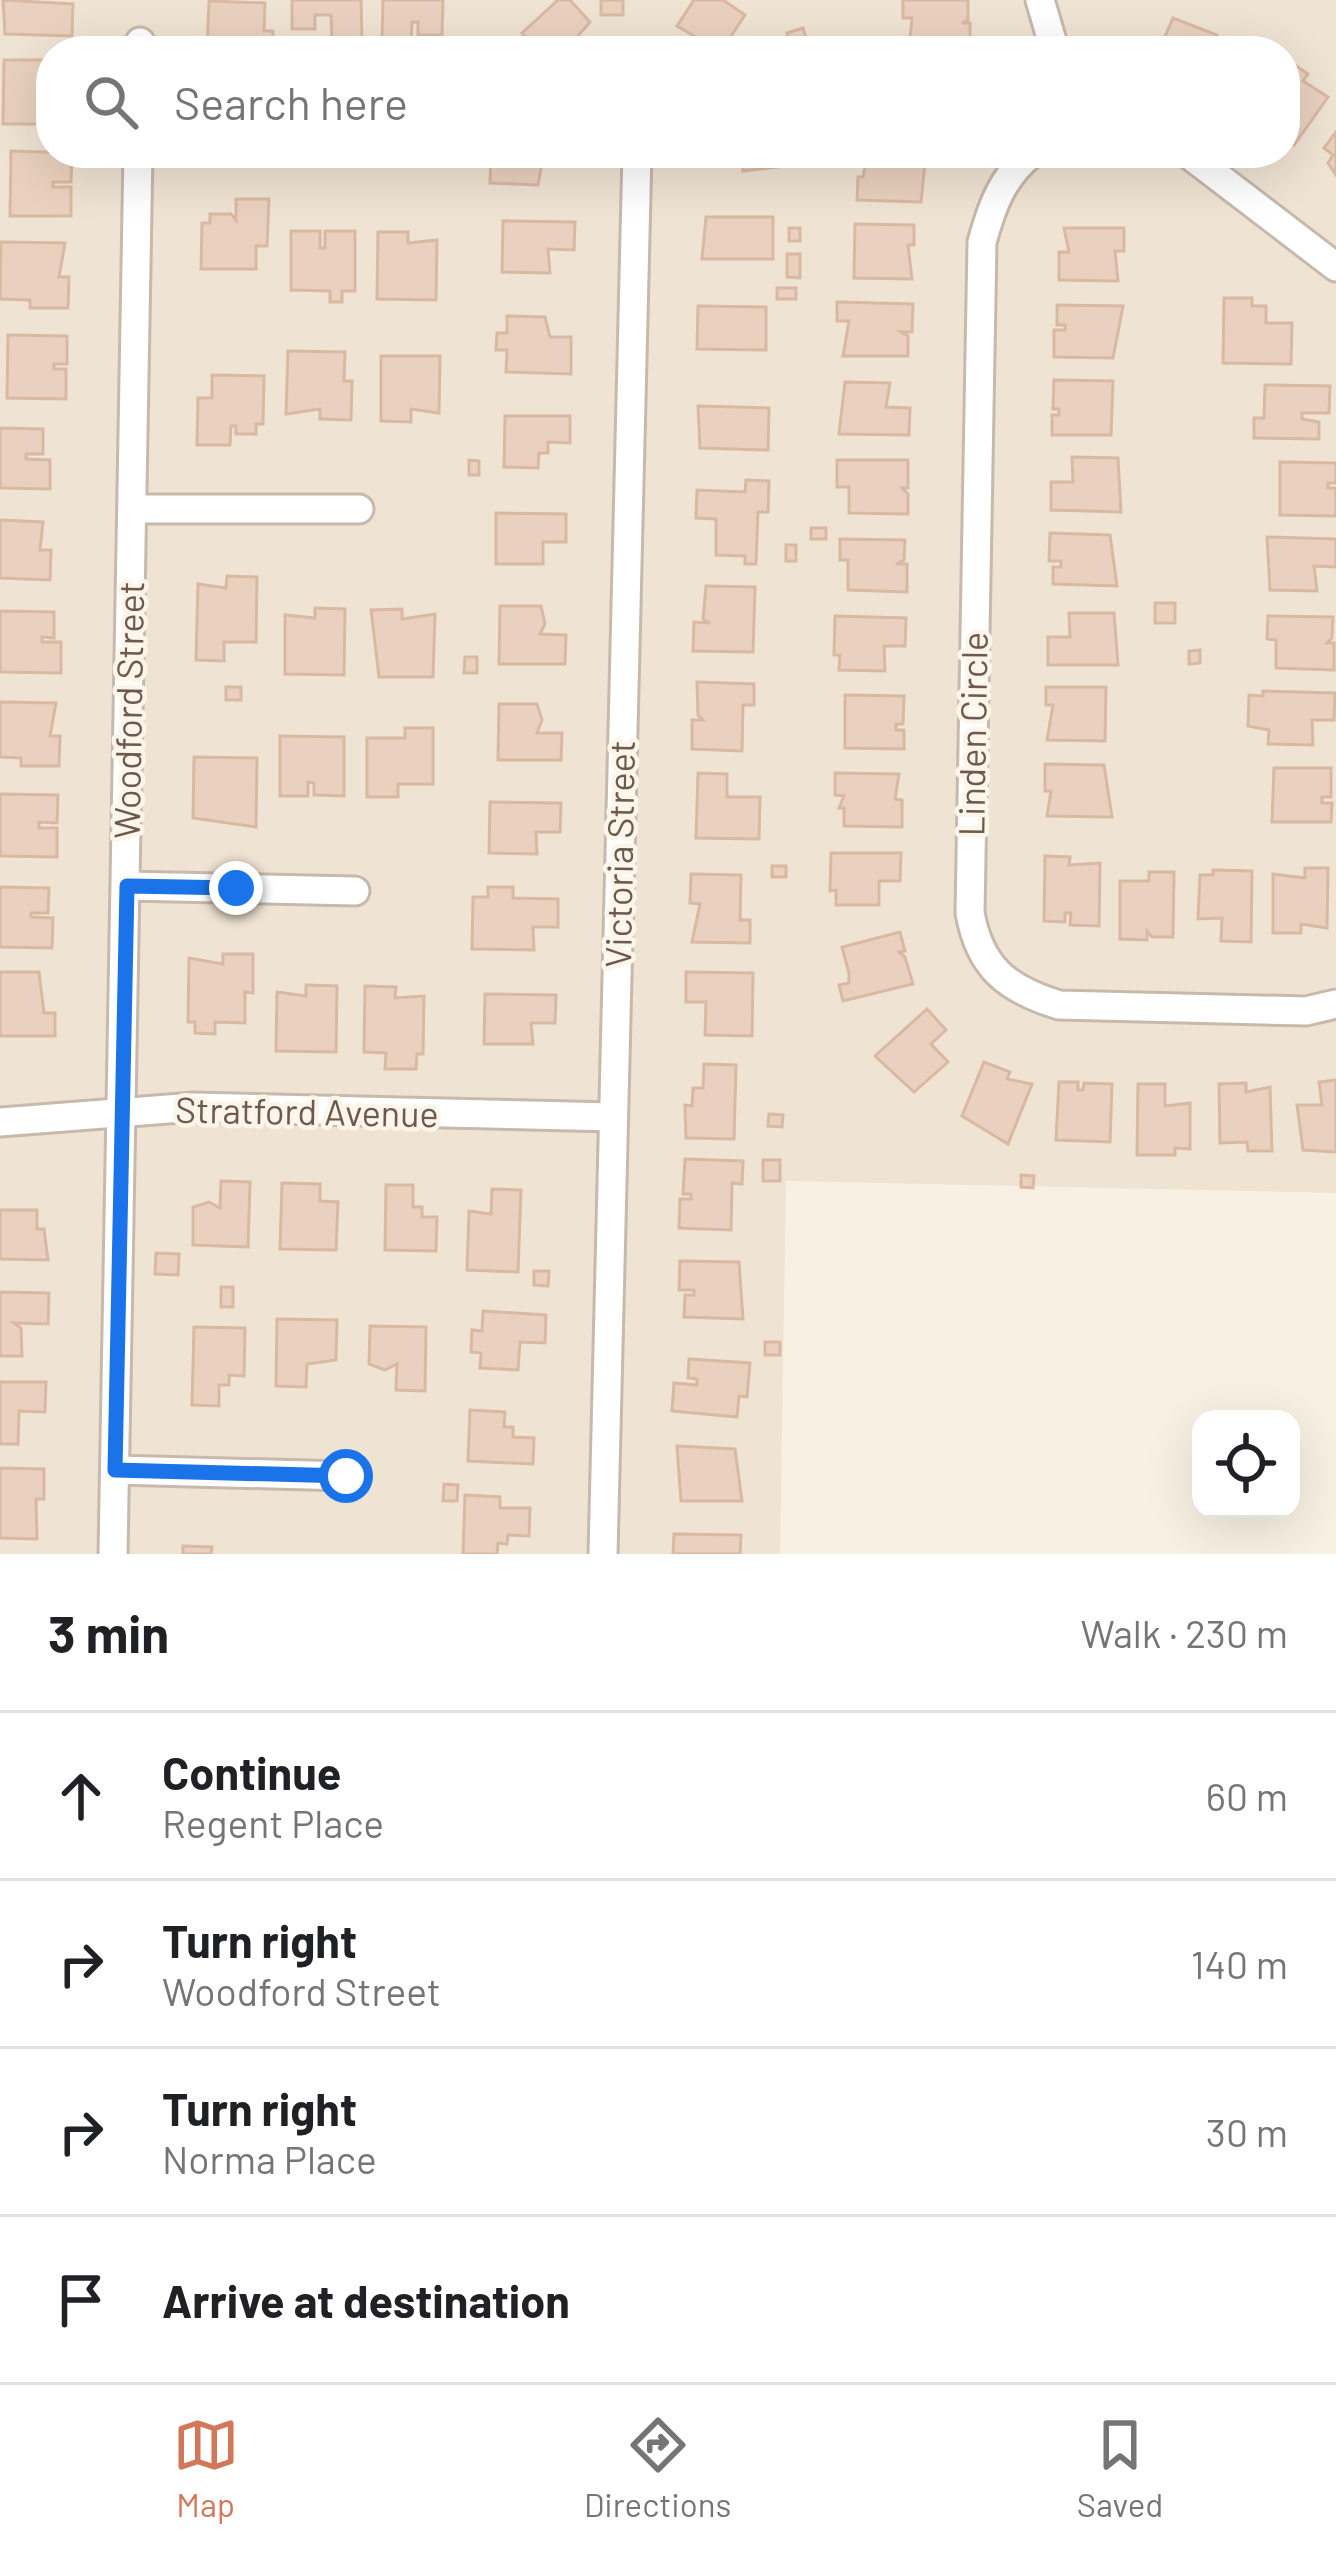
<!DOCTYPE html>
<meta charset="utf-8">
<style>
:root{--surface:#fff;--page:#f2f2f2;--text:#202124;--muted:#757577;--line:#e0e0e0;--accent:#d27759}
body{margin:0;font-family:Barlow,sans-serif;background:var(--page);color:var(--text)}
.controls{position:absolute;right:36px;bottom:36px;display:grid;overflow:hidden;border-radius:24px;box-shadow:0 12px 48px #0002}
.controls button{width:108px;height:108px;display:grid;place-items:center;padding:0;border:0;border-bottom:3px solid var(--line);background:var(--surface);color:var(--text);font:60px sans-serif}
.stop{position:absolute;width:36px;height:36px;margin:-27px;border:9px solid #1a73e8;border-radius:50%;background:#fff}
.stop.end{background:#1a73e8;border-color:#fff;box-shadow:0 3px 12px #0008}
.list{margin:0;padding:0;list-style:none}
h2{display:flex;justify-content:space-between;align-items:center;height:156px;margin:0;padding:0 48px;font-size:51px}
h2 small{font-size:39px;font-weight:400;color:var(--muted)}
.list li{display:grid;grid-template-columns:78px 1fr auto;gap:36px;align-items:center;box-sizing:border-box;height:168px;padding:0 48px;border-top:3px solid var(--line)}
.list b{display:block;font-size:45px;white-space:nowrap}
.list p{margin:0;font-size:39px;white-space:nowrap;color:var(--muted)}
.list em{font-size:39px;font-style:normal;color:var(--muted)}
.icon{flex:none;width:66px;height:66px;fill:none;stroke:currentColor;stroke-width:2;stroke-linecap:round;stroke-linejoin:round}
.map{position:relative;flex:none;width:1336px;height:1554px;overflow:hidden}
.search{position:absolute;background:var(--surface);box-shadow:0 12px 48px #0002;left:36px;right:36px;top:36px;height:132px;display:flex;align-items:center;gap:30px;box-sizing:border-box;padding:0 42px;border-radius:48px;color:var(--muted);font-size:45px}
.sheet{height:828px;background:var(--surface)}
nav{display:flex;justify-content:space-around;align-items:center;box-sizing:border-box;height:168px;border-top:3px solid var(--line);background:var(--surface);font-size:33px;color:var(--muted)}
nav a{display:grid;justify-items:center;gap:6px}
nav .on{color:var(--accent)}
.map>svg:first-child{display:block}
.residential{fill:#efe3d3;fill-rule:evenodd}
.building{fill:#ead1bf;stroke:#dab9a2;stroke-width:3}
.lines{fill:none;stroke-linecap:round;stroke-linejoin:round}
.minor-casing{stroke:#c7b9ac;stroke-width:33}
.minor{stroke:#fff;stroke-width:27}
.route{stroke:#1a73e8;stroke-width:15}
.labels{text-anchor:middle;stroke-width:9;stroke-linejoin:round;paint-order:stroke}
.street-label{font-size:36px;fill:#6d594d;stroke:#fcf5e9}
</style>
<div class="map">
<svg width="1336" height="1554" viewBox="0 0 1336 1554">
<rect width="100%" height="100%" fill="#f8f1e3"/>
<path class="residential" d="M0,0H1336V1193L786,1181L780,1554H0ZM51,51H1285V153H51Z"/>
<g class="building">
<path d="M3,0L73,4L72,36L5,34Z"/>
<path d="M292,0H361L362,41H332L331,15H315V29H292Z"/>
<path d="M383,0H443L442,35H418V22H412L411,41H382Z"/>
<path d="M558,0H570L590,22L571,44L577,51H539L522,33Z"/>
<rect x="601" y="0" width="22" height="15"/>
<path d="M694,0H723L745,15L721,51H687L696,37L677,26Z"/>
<path d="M903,0H968V20L962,23H970V50L909,49L912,18H903Z"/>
<path d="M209,1L265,3L264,31H273L272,51H207Z"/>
<path d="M1173,18L1217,35L1210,51L1160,48Z"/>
<path d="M803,28L808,44L791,49L787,33Z"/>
<path d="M4,60H51V124H3Z"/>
<path d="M1289,61L1308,74L1303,81L1328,97L1294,145L1285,138Z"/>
<path d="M1336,132V175L1328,163L1333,155L1324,148Z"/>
<path d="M11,151L72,153L71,182H53V187H71V216H10Z"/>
<path d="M500,153H544L538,185L490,183L491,156Z"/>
<path d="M741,153H786L787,166L743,171Z"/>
<path d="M868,153H926L921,202L857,200L858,177H863Z"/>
<path d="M236,199H269L267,246H256V269H201L202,223H210V214H231L236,220Z"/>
<path d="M706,217H773V259H702Z"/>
<path d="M503,221L575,222L574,250L548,249L550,273L502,272Z"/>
<path d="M855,224L914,225V245H908L912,279L854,278Z"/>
<rect x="789" y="228" width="11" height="13"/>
<path d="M1064,228H1124V251H1115L1118,281L1059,280V252H1069Z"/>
<path d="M291,231H320V248H325V231H355V291H342V302H330V291L291,290Z"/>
<path d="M378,232H408V243L437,240L436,300L377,299Z"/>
<path d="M1,242L65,243L59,277H69L68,308H30V300L0,299Z"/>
<path d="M787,254H800V278L787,277Z"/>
<rect x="777" y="288" width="19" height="11"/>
<path d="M1224,298H1252V306H1266V323H1292L1291,364L1223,363Z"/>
<path d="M837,302L913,304L912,332H901L908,336V356H843L849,321H837Z"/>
<path d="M1057,305L1123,306L1113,358L1054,357V330H1065V325H1057Z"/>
<path d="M698,306L766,307V350L697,349Z"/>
<path d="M507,316L545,317L550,337H571V374L506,372L507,350H496L497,333H507Z"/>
<path d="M8,335L67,336V364H54V369H66V399L7,398Z"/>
<path d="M288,351L345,352L344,381H352L351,420L320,419V409L286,414Z"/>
<path d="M381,356H440L439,413L411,409V422L381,421Z"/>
<path d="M212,375L264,376L263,424H256V434H236V426H231L230,445H197L198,398H212Z"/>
<path d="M1054,380L1113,381L1111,435H1052V415H1059V409H1053Z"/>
<path d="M845,382L890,383L886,407L910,408L909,435L839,434Z"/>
<path d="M1265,385L1330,386L1329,413H1302V419L1319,422V439L1254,438V418H1264Z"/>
<path d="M698,406L769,408L768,450L700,448Z"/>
<path d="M505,416H570V443L548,442V453H539L538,468L504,467Z"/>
<path d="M0,428L43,429V454H26V459L50,460V489L0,488Z"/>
<path d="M1072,457L1118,458L1121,512L1051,510V482H1073Z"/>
<path d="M469,460L479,461V475H469Z"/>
<path d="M837,460H908V488H902L908,494V514L849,513V487H837Z"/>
<path d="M1280,462L1336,463V483H1328V488H1336V516L1280,515Z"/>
<path d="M746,480L769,481L768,512H758L756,564H745V556L716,555V519L696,518L697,490L745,492Z"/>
<path d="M496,513L566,514V542H543V564H496Z"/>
<path d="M0,520L43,522L40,550H51L50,580L0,578Z"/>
<rect x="811" y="528" width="15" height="11"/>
<path d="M1050,533L1110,535L1117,586L1053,584V567H1061V561H1049Z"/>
<path d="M1267,537L1336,539V567L1314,566L1317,591L1270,590Z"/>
<path d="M840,539L905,540L904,560L896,564H907V592L848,590V560H840Z"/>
<rect x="786" y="545" width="10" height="16"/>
<path d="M227,576L257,577L256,642H224V661L196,660L198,584L226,588Z"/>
<path d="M706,586L755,587L753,652L693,651L694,622L710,623L703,619Z"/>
<rect x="1155" y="603" width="20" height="20"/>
<path d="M500,606H541L545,624L540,634L566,635L565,664H499Z"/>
<path d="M315,608L345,609L344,675L285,674V615L315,618Z"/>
<path d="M402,609V619L435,614L433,677H379L371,610Z"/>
<path d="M0,611L54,612V638L42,637V642H61V673L0,672Z"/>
<path d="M1069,613H1114L1118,665H1048V637H1070Z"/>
<path d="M835,616L906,618L905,646H884L885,671L839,670L840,655H834Z"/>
<path d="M1268,616L1333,617L1332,638L1327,643H1334V670L1276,668V640L1267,639Z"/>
<path d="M1200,650V663L1189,664V651Z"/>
<path d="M465,657H477V673H464Z"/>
<path d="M697,682L754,684V705H743L742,751L692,749V720H703L698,715Z"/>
<rect x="226" y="687" width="15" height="13"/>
<path d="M1046,687H1106L1105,741L1047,740L1053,705H1046Z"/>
<path d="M1263,691L1335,693L1334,720H1312L1313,745L1268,744L1269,730L1248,726L1249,695L1263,696Z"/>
<path d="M845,695L904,696L903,724H896V730H904V749L845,748Z"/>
<path d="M0,702L56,703L50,736H60L59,766H21V758L0,757Z"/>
<path d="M499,704H537L542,720L537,733H562L561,760H498Z"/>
<path d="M405,728H433V784H398V797H367V738H405Z"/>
<path d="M280,736L344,737V796L314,795V783L308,782V796H280Z"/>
<path d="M194,757L257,758L256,827L193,818Z"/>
<path d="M1045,764L1104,765L1112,817L1047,816L1051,791H1045Z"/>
<path d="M1274,768H1331V797H1322V803H1332L1331,822H1272Z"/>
<path d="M698,773L727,774V797H760L759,839L696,838Z"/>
<path d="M835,773L899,774L895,799L902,800V827L844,826V808H839L844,796L835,795Z"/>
<path d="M0,794L58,795L57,823L39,822V828H57V857L0,856Z"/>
<path d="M490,802L561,803L560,832H536L537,854L489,853Z"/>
<path d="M831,853H901L900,881H879V905H836V890L830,891Z"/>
<path d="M1045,856L1070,857L1069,865L1100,863L1099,926L1070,925L1071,913H1065V922L1044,921Z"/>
<rect x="772" y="866" width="14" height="11"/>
<path d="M1305,868H1328L1327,928L1301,924V933H1273V874L1305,878Z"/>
<path d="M1213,870L1252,871L1251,942L1221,941L1222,918L1198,919L1200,875H1213Z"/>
<path d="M1149,872H1174L1173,937H1152L1147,931V940L1120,939V881H1149Z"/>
<path d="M691,874L741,875L740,920H750V943L692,942L700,904L690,903Z"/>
<path d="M0,887L49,888L48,913H31V917L53,918L52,948L0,947Z"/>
<path d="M488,887H513V898L558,899V927H533L534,950L472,949L473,897H488Z"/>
<path d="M900,932L905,951L899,952L905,957L913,984L843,1001L839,985L849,983V973L842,947Z"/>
<path d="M223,954H253V993L245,992V1023L215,1022V1034L195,1033V1022H188L189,958L223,964Z"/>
<path d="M0,972H39L44,1013H55V1036H0Z"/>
<path d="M686,972L753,973L752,1036L705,1035L706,1002H686Z"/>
<path d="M306,985L337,986L336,1052L276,1051L277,992L306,996Z"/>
<path d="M365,986L396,987L395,998L424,996L423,1054H417L416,1069H385L386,1053L364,1052Z"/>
<path d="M485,994L556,995L555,1023H531L533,1044H484Z"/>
<path d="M927,1009L946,1030L931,1044L948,1062L914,1092L875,1056Z"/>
<path d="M984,1062L1010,1072L1007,1079L1032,1084L1008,1144L962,1116Z"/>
<path d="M704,1064L736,1065L734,1139L686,1138L685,1105L692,1106L693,1088H703Z"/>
<path d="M1336,1080V1152L1303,1150L1297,1105H1322L1319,1082Z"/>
<path d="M1059,1082H1078V1090H1083L1084,1083L1112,1084L1110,1142L1056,1140Z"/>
<path d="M1246,1083V1092L1270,1087L1272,1151H1248L1247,1142L1220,1143L1219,1084Z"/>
<path d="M1138,1084H1165V1106L1190,1103V1149L1175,1148V1155H1137Z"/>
<path d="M769,1114L783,1115L782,1127L768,1126Z"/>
<path d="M685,1159L743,1161L742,1184L732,1183L731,1230L679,1228L680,1199H691V1194H683Z"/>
<rect x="763" y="1160" width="17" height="21"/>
<path d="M1021,1175L1034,1176L1033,1188L1021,1187Z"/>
<path d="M221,1181L250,1182L248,1247L193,1245V1207L209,1202L220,1208Z"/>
<path d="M282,1183L320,1184V1201L338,1202L336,1250L280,1249Z"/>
<path d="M386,1185H413V1207H422V1217H437L436,1251L385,1250Z"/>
<path d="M492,1189L521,1190L518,1272L467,1270L469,1211L491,1214Z"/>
<path d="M0,1210H37V1229H44L48,1260L0,1259Z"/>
<path d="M156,1253L179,1254L178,1275L155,1274Z"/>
<path d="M680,1261L739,1262L743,1319L684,1317L685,1295H694V1290H679Z"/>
<path d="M534,1271H549L548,1286L534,1285Z"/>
<rect x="221" y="1287" width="12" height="20"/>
<path d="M0,1292L49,1293L48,1324L14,1323L21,1328L22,1356H0Z"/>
<path d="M483,1311L546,1315L545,1343L520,1342L518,1370L480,1368L481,1353L471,1352L472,1330L482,1331Z"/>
<path d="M277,1319L337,1320L336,1360L307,1364L306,1387L276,1386Z"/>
<path d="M370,1326L426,1327L425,1391L396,1390L397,1364L385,1370L369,1364Z"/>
<path d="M194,1327L245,1328L244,1376L229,1375V1385H219V1406L192,1405Z"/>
<rect x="765" y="1342" width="15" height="13"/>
<path d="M689,1359L750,1363L747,1397L739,1396L737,1417L672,1411L674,1383L697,1385V1379L688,1378Z"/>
<path d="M0,1382H46L45,1412L19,1411L18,1444H0Z"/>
<path d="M470,1410L505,1412L504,1427H513V1437L534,1438L533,1464L468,1461Z"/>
<path d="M677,1446L735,1449L742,1501H681Z"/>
<path d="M0,1468L44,1469V1499H36L37,1539L0,1538Z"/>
<path d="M444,1484L458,1485L457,1501H443Z"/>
<path d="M465,1495L500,1497V1508H530L529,1536L508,1535L507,1544L498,1543L497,1554H463Z"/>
<path d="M674,1534L741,1535L740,1554H673Z"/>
<path d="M183,1546L212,1547L211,1554H183Z"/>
</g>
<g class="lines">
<g class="minor-casing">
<g id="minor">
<path d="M1040,0L1055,51"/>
<path d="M140,51V42"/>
<path d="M1032,153C1002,177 992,206 982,242L970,913C980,968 1007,989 1059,1005L1306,1011L1336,1004"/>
<path d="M1187,153L1336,267"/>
<path d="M133,509H359"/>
<path d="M126,886L355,891"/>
<path d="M0,1122L194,1107L613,1117"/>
<path d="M115,1470L346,1476"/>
<path d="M113,1554L138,153"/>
<path d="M603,1554L637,153"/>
</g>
</g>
<use href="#minor" class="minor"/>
</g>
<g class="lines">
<path class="route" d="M236,888L127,886L115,1470L346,1476"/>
</g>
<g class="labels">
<g class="street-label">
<text transform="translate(129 710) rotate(-89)" y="13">Woodford Street</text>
<text transform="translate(973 734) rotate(-89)" y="13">Linden Circle</text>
<text transform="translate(620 854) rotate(-89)" y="13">Victoria Street</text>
<text transform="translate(307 1112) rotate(1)" y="13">Stratford Avenue</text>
</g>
</g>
</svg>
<div class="controls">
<button><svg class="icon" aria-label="locate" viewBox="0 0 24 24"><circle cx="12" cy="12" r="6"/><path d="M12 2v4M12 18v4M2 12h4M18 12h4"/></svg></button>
</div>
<div class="stop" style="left:346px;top:1476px"></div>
<div class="stop end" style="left:236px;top:888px"></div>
<div class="search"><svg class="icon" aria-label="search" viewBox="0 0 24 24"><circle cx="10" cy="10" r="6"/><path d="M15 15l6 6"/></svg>Search here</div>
</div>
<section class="sheet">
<h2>3 min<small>Walk · 230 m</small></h2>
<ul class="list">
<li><svg class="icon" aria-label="ahead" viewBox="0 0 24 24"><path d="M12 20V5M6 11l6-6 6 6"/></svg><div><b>Continue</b><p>Regent Place</p></div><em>60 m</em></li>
<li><svg class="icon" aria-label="right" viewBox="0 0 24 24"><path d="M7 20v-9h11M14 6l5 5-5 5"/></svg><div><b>Turn right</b><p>Woodford Street</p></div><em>140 m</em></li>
<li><svg class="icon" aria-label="right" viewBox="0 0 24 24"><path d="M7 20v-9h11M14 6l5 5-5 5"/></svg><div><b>Turn right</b><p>Norma Place</p></div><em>30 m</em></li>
<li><svg class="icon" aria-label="arrive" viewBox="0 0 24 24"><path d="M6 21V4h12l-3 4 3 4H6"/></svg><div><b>Arrive at destination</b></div></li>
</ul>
</section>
<nav>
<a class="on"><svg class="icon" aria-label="map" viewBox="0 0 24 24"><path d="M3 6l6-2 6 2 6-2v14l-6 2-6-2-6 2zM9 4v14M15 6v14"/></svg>Map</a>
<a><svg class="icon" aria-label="directions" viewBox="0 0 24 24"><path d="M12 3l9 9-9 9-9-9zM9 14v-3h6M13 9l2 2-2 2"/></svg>Directions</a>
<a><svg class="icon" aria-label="saved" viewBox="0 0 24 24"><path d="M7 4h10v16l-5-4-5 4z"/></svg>Saved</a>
</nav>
